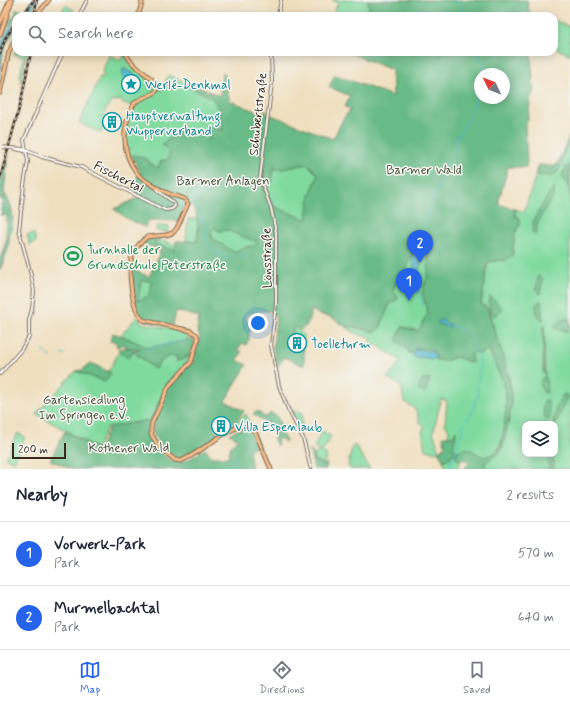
<!DOCTYPE html>
<meta charset="utf-8">
<style>
:root{--surface:#fff;--page:#f2f2f3;--text:#1f2937;--muted:#747a83;--line:#e0e1e3;--accent:#2563eb}
body{margin:0;font-family:Mynerve,sans-serif;background:var(--page);color:var(--text)}
.controls{position:absolute;right:12px;bottom:12px;display:grid;overflow:hidden;border-radius:8px;box-shadow:0 2px 10px #0003}
.controls button{width:36px;height:36px;display:grid;place-items:center;padding:0;border:0;border-bottom:1px solid var(--line);background:var(--surface);color:var(--text);font:20px sans-serif}
.compass{position:absolute;left:474px;top:68px;width:36px;height:36px;border-radius:50%;background:var(--surface);box-shadow:0 2px 10px #0003;rotate:313deg}
.scale{position:absolute;left:12px;bottom:10px;width:54px;box-sizing:border-box;padding-left:4px;border:2px solid #3b2a1e;border-top:0;font-size:11px;line-height:14px;white-space:nowrap;color:#3b2a1e;-webkit-text-stroke:3px #f6f6f2;paint-order:stroke}
.you{position:absolute;left:258px;top:323px;width:14px;height:14px;margin:-10px;border:3px solid #fff;border-radius:50%;background:#1a73e8;box-shadow:0 0 0 6px #1a73e833}
.badge{display:grid;place-items:center;width:26px;height:26px;border-radius:50%;background:var(--accent);color:#fff;font-size:13px;font-weight:700}
.pin{position:absolute;translate:-50% -33px;filter:drop-shadow(0 1px 2px #0008)}
.pin::after{content:'';position:absolute;top:21px;width:14px;height:12px;background:inherit;clip-path:polygon(0 0,100% 0,50% 100%)}
.list{margin:0;padding:0;list-style:none}
h2{display:flex;justify-content:space-between;align-items:center;height:52px;margin:0;padding:0 16px;font-size:17px}
h2 small{font-size:13px;font-weight:400;color:var(--muted)}
.list li{display:grid;grid-template-columns:26px 1fr auto;gap:12px;align-items:center;box-sizing:border-box;height:64px;padding:0 16px;border-top:1px solid var(--line)}
.list b{display:block;font-size:15px;white-space:nowrap}
.list p{margin:0;font-size:13px;white-space:nowrap;color:var(--muted)}
.list em{font-size:13px;font-style:normal;color:var(--muted)}
.icon{flex:none;width:22px;height:22px;fill:none;stroke:currentColor;stroke-width:2;stroke-linecap:round;stroke-linejoin:round}
.map{position:relative;flex:none;width:570px;height:469px;overflow:hidden}
.search{position:absolute;background:var(--surface);box-shadow:0 2px 10px #0003;left:12px;right:12px;top:12px;height:44px;display:flex;align-items:center;gap:10px;box-sizing:border-box;padding:0 14px;border-radius:12px;color:var(--muted);font-size:15px}
.sheet{height:180px;background:var(--surface)}
nav{display:flex;justify-content:space-around;align-items:center;box-sizing:border-box;height:56px;border-top:1px solid var(--line);background:var(--surface);font-size:11px;color:var(--muted)}
nav a{display:grid;justify-items:center;gap:2px}
nav .on{color:var(--accent)}
.map>svg:first-child{display:block}
.green{fill:#80da9f;stroke:#5e825e;fill-rule:evenodd}
.forest{fill:#68ba86;stroke:#527252;fill-rule:evenodd}
.water{fill:#54bbd1;stroke:#487278}
.lines{fill:none;stroke-linecap:round;stroke-linejoin:round}
.stream{stroke:#54bbd1;stroke-width:1}
.minor-casing{stroke:#7a6956;stroke-width:4}
.major-casing{stroke:#7a6956;stroke-width:5}
.minor{stroke:#fff;stroke-width:2}
.major{stroke:#f8bd89;stroke-width:3}
.rail-casing{stroke:#3b2a1e;stroke-width:2.5}
.rail{stroke:#f6f6f2;stroke-width:1;stroke-dasharray:3;stroke-linecap:butt}
.minor-bridge-casing{stroke:#7a6956;stroke-width:4;stroke-linecap:butt}
.major-bridge-casing{stroke:#7a6956;stroke-width:5;stroke-linecap:butt}
.minor-bridge{stroke:#fff;stroke-width:2}
.major-bridge{stroke:#f8bd89;stroke-width:3}
.labels{text-anchor:middle;stroke-width:3;stroke-linejoin:round;paint-order:stroke}
.culture-label{font-size:13px;fill:#0d838f;stroke:#f6f6f2;text-anchor:start}
.street-label{font-size:13px;fill:#3b2a1e;stroke:#f6f6f2}
.park-label{font-size:13px;fill:#4c563e;stroke:#f6f6f2}
.leisure-label{font-size:13px;fill:#27864d;stroke:#f6f6f2;text-anchor:start}
</style>
<div class="map">
<svg width="570" height="469" viewBox="0 0 570 469">
<rect width="100%" height="100%" fill="#f6f6f2"/>
<filter id="ink" filterUnits="userSpaceOnUse"><feTurbulence type="fractalNoise" baseFrequency=".025" numOctaves="2"/><feDisplacementMap in="SourceGraphic" scale="8" xChannelSelector="R" yChannelSelector="G"/><feConvolveMatrix kernelMatrix="1 2 1 2 8 2 1 2 1" color-interpolation-filters="sRGB"/></filter>
<filter id="wash" filterUnits="userSpaceOnUse"><feTurbulence type="fractalNoise" baseFrequency=".012" numOctaves="4" result="noise"/><feDisplacementMap in="SourceGraphic" scale="16" xChannelSelector="R" yChannelSelector="G"/><feGaussianBlur stdDeviation="0.9" result="paint"/><feColorMatrix in="noise" values="0 0 0 0 0 0 0 0 0 0 0 0 0 0 0 0 0 1.4 0 .05"/><feComposite in="paint" operator="in"/></filter>
<g filter="url(#wash)">
<rect width="100%" height="100%" fill="#f0dfbf"/>
<g class="green">
<path d="M332,0H368L370,16H332L338,3Z"/>
<path d="M65,5L74,10L71,16H60Z"/>
<path d="M554,20L570,27V55L554,47Z"/>
<path d="M16,25C15,32 8,39 6,45C2,55 2,65 0,75C0,56 4,39 16,25Z"/>
<path d="M16,50V52H27L21,84L20,75L24,57L14,54Z"/>
<path d="M109,55L121,60L124,55L132,66L160,89L162,90L168,75L190,84L189,87C197,91 209,95 215,102C220,110 216,121 223,127L221,130L209,127L208,128V134L210,139C206,140 203,138 201,134L184,129L163,143V146C168,150 172,153 168,159L161,161L158,168L151,164L147,159L134,155L131,157C123,140 127,122 134,106L126,104L119,100C99,104 107,121 101,133L79,123L100,77H103L104,75L102,72ZM124,69L128,72H132L135,77L130,80H125L122,75Z"/>
<path d="M480,74L475,109L483,352L488,349C494,362 501,375 505,389C509,402 505,447 493,455C486,459 470,458 462,458L458,469H446L442,456L454,434L453,436H448L449,430L445,424L447,401L441,399L434,430L432,432L434,434L439,452L425,450L422,430L425,428L420,423L416,410L404,401L401,386L387,378L401,361L377,345H371V337L359,335L346,327L353,326L361,330L380,328L389,305L399,298L393,291L394,286L406,275L408,257ZM402,327L419,331L460,358L457,357L444,361L436,360C436,345 419,346 409,351Z"/>
<path d="M570,135V469H486L485,464L486,462L500,452L503,446C507,428 513,407 511,388C507,362 495,334 488,308L481,304L488,262L501,260L505,261L508,257L513,255C513,248 513,238 516,231C518,228 519,227 520,222L515,216V209L524,212L539,165L556,166ZM525,424H555V454H525Z"/>
<path d="M307,164L318,175L310,195L307,220L272,206L263,185L265,181L271,184L274,165L282,169Z"/>
<path d="M188,219H198L197,241H186Z"/>
<path d="M157,226H169L168,232L156,231Z"/>
<path d="M215,227L218,231L226,230L256,239L260,245L246,247L233,252L212,238L211,231Z"/>
<path d="M34,233L36,242L30,245L27,235Z"/>
<path d="M160,240L176,245L175,250L154,243Z"/>
<path d="M141,280L151,281C153,295 149,296 137,301Z"/>
<path d="M137,317L142,323L188,332V340L148,348L121,335Z"/>
<path d="M296,327L304,336V351L298,348L302,344L300,339L295,338L291,342L290,339L293,337V329Z"/>
<path d="M135,351V353L154,369C162,360 167,353 178,358L176,361L188,357L192,353L186,364L170,380L150,420L109,427H107L97,448L36,414L76,371L92,377L111,373L108,372L119,352L128,358L130,355Z"/>
<path d="M292,411L302,412V431L292,413Z"/>
<path d="M246,414L251,425L248,424L247,421H245L244,423L223,433Z"/>
<path d="M322,431L331,436L322,452L314,447Z"/>
<path d="M18,433L25,437L14,462L5,457C11,451 12,440 18,433Z"/>
<path d="M355,445L370,469H350L348,465L352,447Z"/>
<path d="M318,451L327,455L323,464L313,459Z"/>
</g>
<g class="forest">
<path d="M368,0H527L530,14L528,16H370Z"/>
<path d="M16,9L23,11L18,16H16V18L3,33L0,39L7,20L14,17L16,11Z"/>
<path d="M347,52H529L531,55L534,92L531,97L528,119L525,125L527,162L526,167H508L498,204L515,209V216L520,218V226L516,230L515,235L512,257L509,258L508,257L505,261L501,260L488,262L481,302V304L487,308C495,334 506,361 510,388C513,399 510,412 508,424C504,444 504,451 486,462L485,464L486,469H464L470,462L462,459L459,460L455,458L457,454H452L451,457L443,461L439,452L445,446L443,436H453L456,430V436L453,447L456,452L467,448L484,457C490,455 495,454 499,448C504,439 508,399 505,389C501,376 494,362 489,349L480,354L474,352L471,355L472,363L457,357L444,361L436,360C436,347 426,348 416,348L413,353H409V351L396,340L402,327L419,331L424,319L428,314L422,293L427,278L429,262L425,250L414,248L406,271L407,274L394,286L393,291L399,298L389,305L380,328L374,332L353,326L346,327L331,317L320,315L312,310L307,325L300,330L296,327L293,329V337L290,339L292,346L294,347L298,348L304,351V366L284,357L277,367L273,348L276,317C268,306 258,312 247,315L245,318L252,328L248,336L250,337L246,345L242,343L238,350L242,352L237,360L247,365L225,401L244,411L237,420L229,425L220,421L213,428L219,434C209,445 192,454 179,459C169,454 157,444 153,433C153,430 154,426 154,423L150,420C149,423 148,426 149,429C150,441 165,462 178,462C187,463 197,453 205,449L212,457H228L231,445L238,439L229,434L242,428H249L254,434L260,448L258,449L254,447L249,451L252,469H72L50,460L65,431L99,450L109,427L150,420L170,380L193,363L200,337L197,330L199,317L176,311L173,325C164,324 153,323 145,320C133,315 133,281 132,269L149,277L161,250L141,243L149,237H160L159,240L154,243L175,251L176,241L197,242C199,227 199,218 192,205H185L178,221L148,220L145,227L126,218L114,209L142,196L131,190L140,171L134,160L131,157L134,155L147,159L150,164L158,168L161,161L168,159C171,153 169,149 163,146V143L184,129L201,134C203,138 206,140 210,139L208,134L209,127L221,130H223V127C217,121 221,112 217,105C213,96 198,91 190,87L191,84L220,96L222,73H224L228,95L231,102H234L262,114L266,109V113L333,139L343,119L351,109L345,107L350,96L329,87L335,75L393,96L392,70ZM480,74H504V98H480ZM308,164L318,175L310,195L307,220L273,206L263,185L265,181L272,183L274,165L275,166V169H282ZM215,227L218,231L226,230L254,241L256,239V244L254,246L246,247L233,252L212,238L211,231ZM141,280L151,281C152,295 149,296 138,301Z"/>
<path d="M570,135C570,147 561,151 562,165L558,171L552,176L536,175L539,165L546,166L547,168L550,169L556,167Z"/>
<path d="M9,150L4,192L11,206L13,219L12,220V230L10,232L8,249L0,270V260L6,241L7,215H0L2,212L0,209L3,207L0,205L3,203L0,200L3,199V198H0V182Z"/>
<path d="M565,166H570V195V190L562,175L563,172L566,171Z"/>
<path d="M554,187C558,201 534,214 537,234H534L532,232C532,217 541,209 547,197C550,193 550,190 554,187Z"/>
<path d="M539,275L543,279L540,294L536,290L538,277Z"/>
<path d="M490,296L499,305L502,310L494,316L491,314L489,303Z"/>
<path d="M540,301H541L543,321C537,317 536,310 536,304Z"/>
<path d="M567,317L570,326L566,330L568,333L565,331L555,329L554,326Z"/>
<path d="M543,326H544L545,375L543,373Z"/>
<path d="M113,333L122,336L148,348L192,339L195,342C192,352 188,360 176,361L178,357L170,356L160,361L155,369L134,352L140,349L125,347V344L117,347L116,342L110,341Z"/>
<path d="M126,348L136,349L130,355L128,358L119,352L118,349Z"/>
<path d="M91,363L111,373L105,382L76,371L82,370Z"/>
<path d="M544,376L546,377L547,393L543,392C540,388 540,380 544,376Z"/>
<path d="M430,379L425,392L418,390L422,380Z"/>
<path d="M566,394L567,397L555,426V424L553,423C555,414 557,403 563,395Z"/>
<path d="M547,399L548,400L550,418L548,419L544,416C543,409 541,403 547,399Z"/>
<path d="M256,411L265,417L268,416L270,413L277,416L281,426H284L285,428L279,431L285,439L286,442L285,443L281,438L278,439L277,446L274,440L275,429L253,414Z"/>
<path d="M309,449L315,455L313,460L323,465L327,463L326,469H314Z"/>
<path d="M549,454H553L554,469H549L548,456Z"/>
</g>
<g class="water">
<path d="M32,0H36L32,9L26,16H21L28,7Z"/>
<path d="M16,21C16,28 10,31 7,38C2,47 1,57 0,67C0,43 0,38 16,21Z"/>
<path d="M124,68L126,69L128,72H132L134,76L133,79L128,81L124,79L122,73Z"/>
<path d="M414,253L419,256L421,258L418,278C415,272 413,265 412,257Z"/>
<path d="M440,319L452,326H450V328L439,324L438,322Z"/>
<path d="M417,349L433,352L435,354V358L432,360L427,358L414,357L413,353Z"/>
</g>
<g class="lines">
<g class="stream">
<path d="M454,0L461,8L464,16"/>
<path d="M478,52L484,67L483,74"/>
<path d="M478,89L480,84"/>
<path d="M473,108L477,93"/>
<path d="M152,200L164,205H173"/>
<path d="M192,200C200,213 206,224 206,240"/>
<path d="M177,205H182"/>
<path d="M207,242C211,252 219,254 227,258"/>
<path d="M418,248L426,219L438,186L453,154L457,136L460,134V132L465,126L472,110"/>
<path d="M230,259L234,260L249,254"/>
<path d="M418,278L420,283L418,286L420,297L423,305"/>
<path d="M452,326L459,328L467,335"/>
<path d="M178,342L186,340"/>
<path d="M144,348L148,349L176,342"/>
<path d="M42,351H44L45,354"/>
<path d="M61,354H65"/>
<path d="M48,355L51,357"/>
<path d="M460,437L463,429L462,427L474,410V404L478,397L477,386L478,382L479,370L481,368C478,356 480,353 470,343"/>
<path d="M227,469L236,460"/>
<path d="M450,469L451,459H454C457,453 456,445 459,438"/>
</g>
</g>
</g>
<g filter="url(#ink)">
<g class="lines">
<g class="minor-casing">
<g id="minor">
<path d="M79,16L87,0"/>
<path d="M278,16L281,0"/>
<path d="M271,52L272,82L260,178L271,208L276,232V304L271,345L279,386L288,409L303,438L311,469"/>
<path d="M9,148L23,149L42,157L81,167L165,210L172,209L175,206L174,203L157,190V188"/>
<path d="M16,149L25,151"/>
<path d="M0,374L21,350L27,340L29,336V320L32,309L34,291L31,275L19,230L24,185L28,161L24,140L63,52"/>
</g>
</g>
<g class="major-casing">
<g id="major">
<path d="M39,12L49,0"/>
<path d="M138,16L143,0"/>
<path d="M0,23L10,0"/>
<path d="M0,35L12,0"/>
<path d="M125,52C133,70 153,75 158,87C156,97 140,96 134,104C128,113 126,122 125,133C124,147 128,162 137,173C142,180 162,191 170,194C175,196 180,197 185,199L188,204L177,228L173,233L166,235L147,237C142,241 136,247 133,253C127,268 131,309 143,320L191,331L197,335L198,339L191,362L169,386L152,423L151,429V434L159,447L175,460L180,461C200,455 229,423 250,426L255,432L271,469"/>
<path d="M0,93L9,52L16,37"/>
</g>
</g>
<use href="#minor" class="minor"/>
<use href="#major" class="major"/>
<g class="rail-casing">
<g id="rail">
<path d="M22,16L34,0"/>
<path d="M34,16L37,0"/>
<path d="M0,53L6,37L16,23"/>
<path d="M0,179L21,101L31,52"/>
</g>
</g>
<use href="#rail" class="rail"/>
<g class="minor-bridge-casing">
<path id="minor-bridge" d="M3,147L9,148"/>
</g>
<g class="major-bridge-casing">
<path id="major-bridge" d="M35,16L39,12"/>
</g>
<use href="#minor-bridge" class="minor-bridge"/>
<use href="#major-bridge" class="major-bridge"/>
</g>
</g>
<defs>
<g id="sight-ring" transform="scale(1)"><circle r="9.5" fill="#f6f6f2" stroke="#0f9aa8" stroke-width="1.5"/><path d="M0-6L1.8-2.2L6-1.7L2.9 1.2L3.7 5.4L0 3.3L-3.7 5.4L-2.9 1.2L-6-1.7L-1.8-2.2Z" fill="#0f9aa8"/></g>
<g id="building-ring" transform="scale(1)"><circle r="9.5" fill="#f6f6f2" stroke="#0f9aa8" stroke-width="1.5"/><path d="M-4-6H4V6H1V3H-1V6H-4ZM-2.5-4.3h1.7v1.8h-1.7ZM.8-4.3h1.7v1.8H.8ZM-2.5-1h1.7V.8h-1.7ZM.8-1h1.7V.8H.8Z" fill="#0f9aa8"/></g>
<g id="stadium-ring" transform="scale(1)"><circle r="9.5" fill="#f6f6f2" stroke="#2e9e5b" stroke-width="1.5"/><path d="M0-5a6.5 5 0 1 0 0 10a6.5 5 0 1 0 0-10ZM-3.5-1.8h7v3.6h-7Z" fill="#2e9e5b"/></g>
</defs>
<g fill-rule="evenodd">
<use href="#sight-ring" x="131" y="84"/>
<use href="#building-ring" x="112" y="122"/>
<use href="#stadium-ring" x="73" y="256"/>
<use href="#building-ring" x="297" y="343"/>
<use href="#building-ring" x="221" y="426"/>
</g>
<g class="labels">
<g class="culture-label">
<text x="145" y="89">Werlé-Denkmal</text>
<text x="126" y="120">Hauptverwaltung<tspan x="126" dy="15">Wupperverband</tspan></text>
<text x="311" y="348">Toelleturm</text>
<text x="235" y="431">Villa Espenlaub</text>
</g>
<g class="street-label">
<text transform="translate(257 114) rotate(-84)" y="5">Schubertstraße</text>
<text transform="translate(119 176) rotate(27)" y="5">Fischertal</text>
<text transform="translate(266 258) rotate(-91)" y="5">Lönsstraße</text>
</g>
<g class="park-label">
<text x="424" y="174">Barmer Wald</text>
<text x="223" y="185">Barmer Anlagen</text>
<text x="84" y="404">Gartensiedlung<tspan x="84" dy="15">Im Springen e.V.</tspan></text>
<text x="129" y="452">Kothener Wald</text>
</g>
<g class="leisure-label">
<text x="87" y="254">Turnhalle der<tspan x="87" dy="15">Grundschule Peterstraße</tspan></text>
</g>
</g>
</svg>
<div class="controls">
<button><svg class="icon" aria-label="layers" viewBox="0 0 24 24"><path d="M12 4l9 5-9 5-9-5zM3 14l9 5 9-5"/></svg></button>
</div>
<svg class="compass" viewBox="-18 -18 36 36"><path d="M0-13l5 13h-10z" fill="#e53935"/><path d="M0 13l5-13h-10z" fill="#747a83"/></svg>
<div class="scale">200 m</div>
<div class="you"></div>
<div class="pin badge" style="left:409px;top:301px">1</div>
<div class="pin badge" style="left:420px;top:263px">2</div>
<div class="search"><svg class="icon" aria-label="search" viewBox="0 0 24 24"><circle cx="10" cy="10" r="6"/><path d="M15 15l6 6"/></svg>Search here</div>
</div>
<section class="sheet">
<h2>Nearby<small>2 results</small></h2>
<ul class="list">
<li><span class="badge">1</span><div><b>Vorwerk-Park</b><p>Park</p></div><em>570 m</em></li>
<li><span class="badge">2</span><div><b>Murmelbachtal</b><p>Park</p></div><em>640 m</em></li>
</ul>
</section>
<nav>
<a class="on"><svg class="icon" aria-label="map" viewBox="0 0 24 24"><path d="M3 6l6-2 6 2 6-2v14l-6 2-6-2-6 2zM9 4v14M15 6v14"/></svg>Map</a>
<a><svg class="icon" aria-label="directions" viewBox="0 0 24 24"><path d="M12 3l9 9-9 9-9-9zM9 14v-3h6M13 9l2 2-2 2"/></svg>Directions</a>
<a><svg class="icon" aria-label="saved" viewBox="0 0 24 24"><path d="M7 4h10v16l-5-4-5 4z"/></svg>Saved</a>
</nav>
